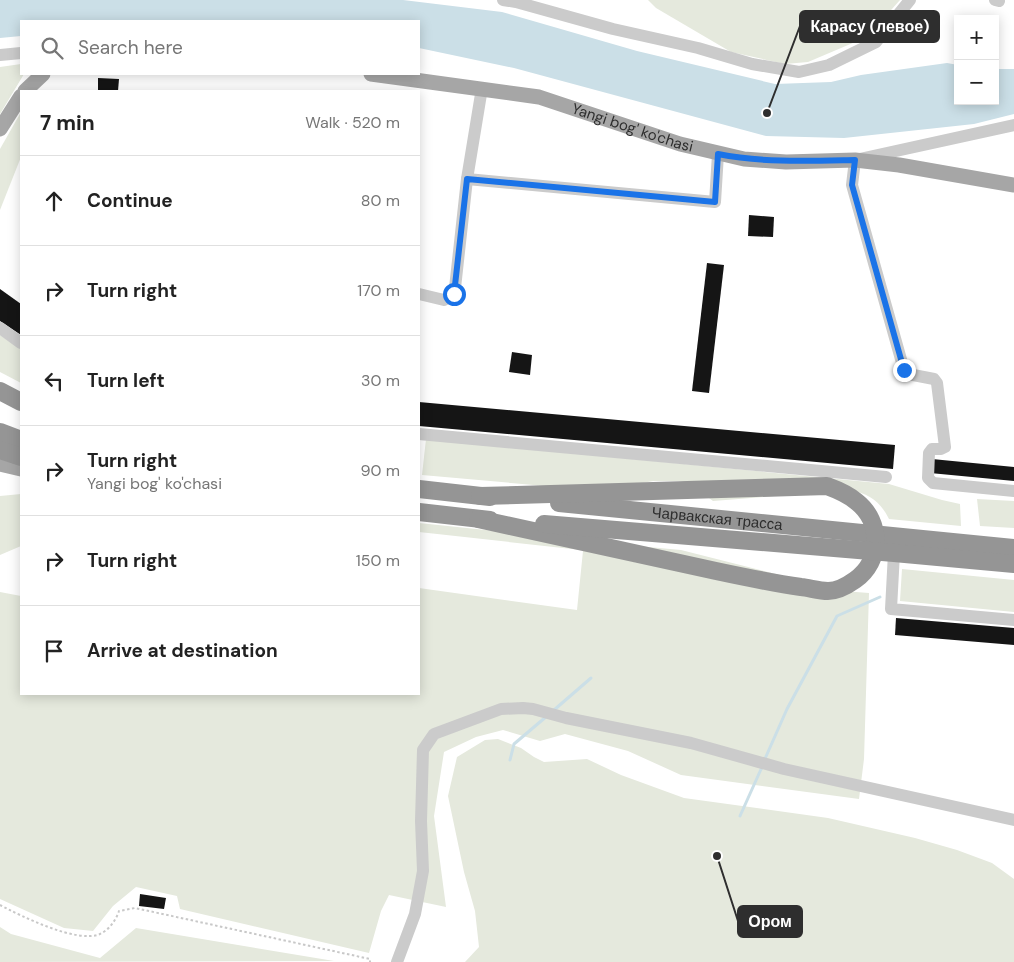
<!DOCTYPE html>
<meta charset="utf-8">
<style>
:root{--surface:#fff;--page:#f6f6f6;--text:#222;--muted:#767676;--line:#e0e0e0}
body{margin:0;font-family:"DM Sans",sans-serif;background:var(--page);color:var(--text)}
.controls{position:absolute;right:15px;top:15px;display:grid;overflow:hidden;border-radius:0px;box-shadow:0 2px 12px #0003}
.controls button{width:45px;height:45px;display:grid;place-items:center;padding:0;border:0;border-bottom:1px solid var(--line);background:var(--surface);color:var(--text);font:25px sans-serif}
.stop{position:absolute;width:15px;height:15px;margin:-11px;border:4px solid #1a73e8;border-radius:50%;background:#fff}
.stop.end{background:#1a73e8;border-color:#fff;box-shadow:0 1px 5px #0008}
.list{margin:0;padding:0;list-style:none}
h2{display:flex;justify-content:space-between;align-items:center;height:65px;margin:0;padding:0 20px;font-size:21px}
h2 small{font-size:16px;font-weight:400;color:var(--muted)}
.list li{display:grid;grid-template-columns:32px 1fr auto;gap:15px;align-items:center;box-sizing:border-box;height:90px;padding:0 20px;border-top:1px solid var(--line)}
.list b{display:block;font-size:19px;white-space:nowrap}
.list p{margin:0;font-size:16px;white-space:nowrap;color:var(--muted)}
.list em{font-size:16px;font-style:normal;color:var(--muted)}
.icon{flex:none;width:28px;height:28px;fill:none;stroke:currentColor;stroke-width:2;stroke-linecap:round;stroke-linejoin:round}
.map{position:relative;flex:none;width:1014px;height:962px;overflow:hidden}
.search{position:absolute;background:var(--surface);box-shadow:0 2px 12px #0003;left:20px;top:20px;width:400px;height:55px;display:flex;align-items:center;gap:12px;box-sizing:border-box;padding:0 18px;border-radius:0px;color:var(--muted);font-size:19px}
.panel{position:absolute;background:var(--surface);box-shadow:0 2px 12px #0003;left:20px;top:90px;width:400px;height:605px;border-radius:0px}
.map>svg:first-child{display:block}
.green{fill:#e5e9dd}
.water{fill:#cbdfe7}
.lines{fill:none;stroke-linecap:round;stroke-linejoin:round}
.stream{stroke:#cbdfe7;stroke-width:3}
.building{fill:#151515}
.path{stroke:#c8c8c8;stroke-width:2;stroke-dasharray:2.5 2.5;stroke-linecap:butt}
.minor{stroke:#cbcbcb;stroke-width:12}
.major{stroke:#a6a6a6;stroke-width:15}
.highway{stroke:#959595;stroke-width:18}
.route{stroke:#1a73e8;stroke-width:6}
.labels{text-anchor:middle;stroke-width:5;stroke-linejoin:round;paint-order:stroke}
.street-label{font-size:15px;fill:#2e2e2e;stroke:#fff}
.leader{fill:none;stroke:#2e2e2e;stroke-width:2}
.callout-dot{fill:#2e2e2e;stroke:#fff;stroke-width:2}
.callout{fill:#2e2e2e;stroke:#2e2e2e;stroke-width:2}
.callout-label{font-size:16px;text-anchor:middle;font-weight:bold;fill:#fff}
</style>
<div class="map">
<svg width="1014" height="962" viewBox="0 0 1014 962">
<rect width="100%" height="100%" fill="#fff"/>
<g class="green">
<path d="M648,0H900L867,37L808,62L785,64L731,52L656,8Z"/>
<path d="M21,64V74H24L0,114V67Z"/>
<path d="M21,112V157L0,210V149Z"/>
<path d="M0,335L21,349V383L0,372Z"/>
<path d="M426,439L889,484L942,500L960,504L961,526L889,519C880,501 869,494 851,490L713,501L689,483L680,481H653L601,491L422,475Z"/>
<path d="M21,494V546L0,555V496Z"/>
<path d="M977,499L1014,501V528L980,526Z"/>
<path d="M419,523L582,540L581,550L419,532Z"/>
<path d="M584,541L681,550L843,591L869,593L864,759L859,799L681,775L628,751L565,734L540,741L503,730L476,737L444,752L434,816L446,907L389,895L381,911L369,953L180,909L177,896L136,887L113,906L93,931L64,928L0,899V592L21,596V694H419V588L577,610Z"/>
<path d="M902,569L1014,580V612L900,601Z"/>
<path d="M498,739L521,748L534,757L544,762L587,759L621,775L684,798L828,818L915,838L957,850L992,863L1014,879V962H465L479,947L475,911L464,872L448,796L457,757L485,740Z"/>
<path d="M0,927L11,934L100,958L136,928L334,961L0,962Z"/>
</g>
<path class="water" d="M0,0H403L502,12L637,51L775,84L831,82L861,75L947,63L958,65V101H995V69H1014V114L974,124L844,138L766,136L514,68L419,48V21H21V36L0,38Z"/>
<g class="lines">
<g class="stream">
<path d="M554,710L591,678"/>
<path d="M510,760L514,744L547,716"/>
<path d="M764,761L787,709L837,616L880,597"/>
<path d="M740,816L762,767"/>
</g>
</g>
<g class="building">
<path d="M98,78L119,79L118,91H98Z"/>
<path d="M749,215L774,217L773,237L748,236Z"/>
<path d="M707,263L724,265L709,393L692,391Z"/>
<path d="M0,289L21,304V335L0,321Z"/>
<path d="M512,352L532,355L530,375L509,372Z"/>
<path d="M419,402L895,445L893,469L419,426Z"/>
<path d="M932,459L1014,467V481L930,473Z"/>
<path d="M896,618L1014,628V645L895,635Z"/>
<path d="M140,894L166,898L164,909L139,906Z"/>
</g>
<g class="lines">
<path class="path" d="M0,905C21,916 77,944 100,934C109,930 116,920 119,911L135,908L370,959V962"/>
<g class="minor">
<path d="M503,0L516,2L613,29L698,48L752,64L799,72L829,65L876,42L910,0"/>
<path d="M995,0L999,1"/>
<path d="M0,55L21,53"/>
<path d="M1014,125L855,160L852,185L904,370L908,374L934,379L937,383L945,447L941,449H932L929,453L928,478L933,483L1014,491"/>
<path d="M467,179L715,202L718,154"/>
<path d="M419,294L444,300L453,294L455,288L467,179L482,88"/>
<path d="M0,328L21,343"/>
<path d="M419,434L886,477"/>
<path d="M894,553L891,609L1014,620"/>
<path d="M397,962L415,914L423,871L421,821L423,750L434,734L501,709L523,708L533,709L566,718L691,743L784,769L1014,820"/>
</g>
<g class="major">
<path id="s1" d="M371,74L539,97L680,144L744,159L786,162L855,160L899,165L1014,185"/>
<path d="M25,91L43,74"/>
<path d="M0,129L21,96"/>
<path d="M0,464L21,469"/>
</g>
<g class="highway">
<path d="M0,391L21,402"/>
<path d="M0,432L21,440"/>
<path d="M0,450L21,457"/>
<path d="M419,489L490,497"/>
<path id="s2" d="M559,503L1014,548"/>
<path d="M419,512L490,520"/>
<path d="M478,519C557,536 636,554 716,571C744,577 773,583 801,587C810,588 819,591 828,591C837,591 848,585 855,580C882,561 882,522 857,502C848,494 838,490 827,486L480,496"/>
<path d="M544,524L894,553L1014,564"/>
</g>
</g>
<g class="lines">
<path class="route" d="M454,294L467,179L715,202L718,154C764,163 809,161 855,160L852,185L904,370"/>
</g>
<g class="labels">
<g class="street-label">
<text dy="5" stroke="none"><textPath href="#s1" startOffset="268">Yangi bog' ko'chasi</textPath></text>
<text dy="5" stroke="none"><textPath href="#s2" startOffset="159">Чарвакская трасса</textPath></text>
</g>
</g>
<path class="leader" d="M767 113L800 26M717 856L738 921"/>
<g class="callout-dot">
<circle cx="767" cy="113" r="5"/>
<circle cx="717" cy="856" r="5"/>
</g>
<g class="callout">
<rect x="800" y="11" width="139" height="31" rx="5"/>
<rect x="738" y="906" width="64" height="31" rx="5"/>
</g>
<g class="callout-label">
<text x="870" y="32">Карасу (левое)</text>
<text x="770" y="927">Ором</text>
</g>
</svg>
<div class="controls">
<button>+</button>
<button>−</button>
</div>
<div class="stop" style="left:454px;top:294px"></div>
<div class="stop end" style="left:904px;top:370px"></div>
<div class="search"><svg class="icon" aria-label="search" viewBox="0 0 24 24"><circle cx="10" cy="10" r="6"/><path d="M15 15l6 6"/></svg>Search here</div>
<section class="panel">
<h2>7 min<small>Walk · 520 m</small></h2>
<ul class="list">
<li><svg class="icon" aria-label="ahead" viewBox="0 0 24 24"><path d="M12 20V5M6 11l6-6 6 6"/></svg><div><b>Continue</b></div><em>80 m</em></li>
<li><svg class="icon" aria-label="right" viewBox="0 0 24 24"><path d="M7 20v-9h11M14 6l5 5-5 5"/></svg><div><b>Turn right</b></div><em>170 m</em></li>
<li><svg class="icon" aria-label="left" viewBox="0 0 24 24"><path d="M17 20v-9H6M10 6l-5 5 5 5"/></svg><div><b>Turn left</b></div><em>30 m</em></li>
<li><svg class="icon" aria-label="right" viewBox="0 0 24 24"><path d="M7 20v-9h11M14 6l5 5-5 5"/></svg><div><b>Turn right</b><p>Yangi bog' ko'chasi</p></div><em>90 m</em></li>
<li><svg class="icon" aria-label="right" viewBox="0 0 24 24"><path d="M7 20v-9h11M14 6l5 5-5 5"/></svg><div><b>Turn right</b></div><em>150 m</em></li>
<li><svg class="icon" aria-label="arrive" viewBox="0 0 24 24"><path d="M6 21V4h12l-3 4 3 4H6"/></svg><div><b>Arrive at destination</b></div></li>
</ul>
</section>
</div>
